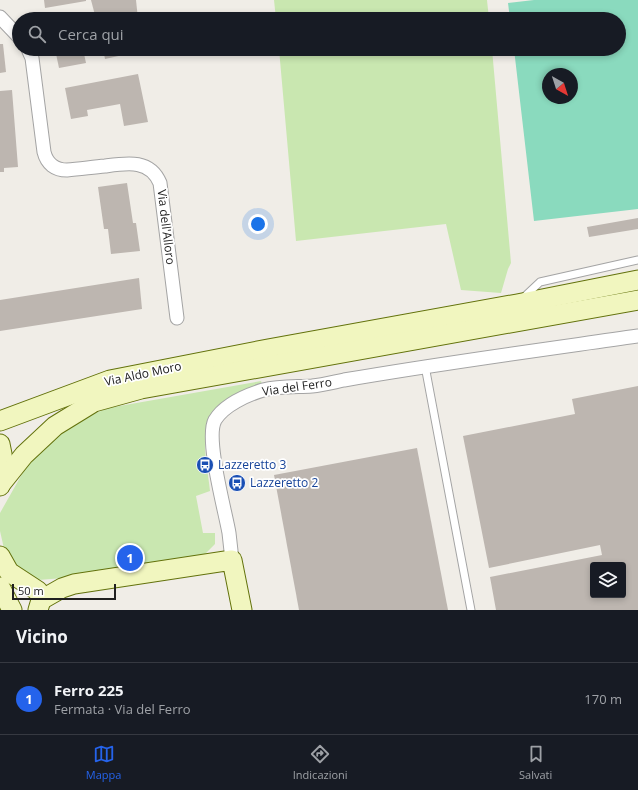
<!DOCTYPE html>
<html lang="it">
<meta charset="utf-8">
<style>
:root{--surface:#171b24;--page:#242831;--text:#f1f3f6;--muted:#9ea1a6;--line:#363941;--accent:#2563eb}
body{margin:0;font-family:"Open Sans",sans-serif;background:var(--page);color:var(--text)}
.controls{position:absolute;right:12px;bottom:12px;display:grid;overflow:hidden;border-radius:4px;box-shadow:0 2px 6px #0003}
.controls button{width:36px;height:36px;display:grid;place-items:center;padding:0;border:0;border-bottom:1px solid var(--line);background:var(--surface);color:var(--text);font:20px sans-serif}
.compass{position:absolute;left:542px;top:68px;width:36px;height:36px;border-radius:50%;background:var(--surface);box-shadow:0 2px 6px #0003;rotate:141deg}
.scale{position:absolute;left:12px;bottom:10px;width:104px;box-sizing:border-box;padding-left:4px;border:2px solid #202020;border-top:0;font-size:11px;line-height:14px;white-space:nowrap;color:#202020;-webkit-text-stroke:3px #fff;paint-order:stroke}
.you{position:absolute;left:258px;top:224px;width:14px;height:14px;margin:-10px;border:3px solid #fff;border-radius:50%;background:#1a73e8;box-shadow:0 0 0 6px #1a73e833}
.badge{display:grid;place-items:center;width:26px;height:26px;border-radius:50%;background:var(--accent);color:#fff;font-size:13px;font-weight:700}
.pin{position:absolute;translate:-50% -50%;border:2px solid #fff;box-shadow:0 1px 4px #0006}
.list{margin:0;padding:0;list-style:none}
h2{display:flex;justify-content:space-between;align-items:center;height:52px;margin:0;padding:0 16px;font-size:17px}
h2 small{font-size:13px;font-weight:400;color:var(--muted)}
.list li{display:grid;grid-template-columns:26px 1fr auto;gap:12px;align-items:center;box-sizing:border-box;height:72px;padding:0 16px;border-top:1px solid var(--line)}
.list b{display:block;font-size:15px;white-space:nowrap}
.list p{margin:0;font-size:13px;white-space:nowrap;color:var(--muted)}
.list em{font-size:13px;font-style:normal;color:var(--muted)}
.icon{flex:none;width:22px;height:22px;fill:none;stroke:currentColor;stroke-width:2;stroke-linecap:round;stroke-linejoin:round}
.map{position:relative;flex:none;width:638px;height:610px;overflow:hidden}
.search{position:absolute;background:var(--surface);box-shadow:0 2px 6px #0003;left:12px;right:12px;top:12px;height:44px;display:flex;align-items:center;gap:10px;box-sizing:border-box;padding:0 14px;border-radius:22px;color:var(--muted);font-size:15px}
.sheet{height:124px;background:var(--surface)}
nav{display:flex;justify-content:space-around;align-items:center;box-sizing:border-box;height:56px;border-top:1px solid var(--line);background:var(--surface);font-size:11px;color:var(--muted)}
nav a{display:grid;justify-items:center;gap:2px}
nav .on{color:var(--accent)}
.map>svg:first-child{display:block}
.grass{fill:#c9e7b0}
.pitch{fill:#8adabe;fill-rule:evenodd}
.building{fill:#bdb6b0;fill-rule:evenodd}
.lines{fill:none;stroke-linecap:round;stroke-linejoin:round}
.lane-casing{stroke:#a4a4a4;stroke-width:9}
.street-casing{stroke:#a4a4a4;stroke-width:15}
.secondary-casing{stroke:#63720c;stroke-width:21}
.lane{stroke:#fff;stroke-width:7}
.street{stroke:#fff;stroke-width:13}
.secondary{stroke:#f1f6bf;stroke-width:19}
.labels{text-anchor:middle;stroke-width:3.5;stroke-linejoin:round;paint-order:stroke}
.street-label{font-size:12px;fill:#202020;stroke:#fff}
.transit-label{font-size:12px;fill:#164399;stroke:#fff;text-anchor:start}
</style>
<div class="map">
<svg width="638" height="610" viewBox="0 0 638 610">
<rect width="100%" height="100%" fill="#f0ede7"/>
<g class="grass">
<path d="M274,0H487L489,19H276Z"/>
<path d="M279,49H492L511,263L508,269L501,293L461,290L446,224L296,241Z"/>
<path d="M261,381L262,384L208,422C201,442 208,470 210,491L196,496L203,533H215V544L204,555L195,560L77,577L38,580L25,578L5,553L0,531V513L26,467L51,439L79,420L108,408Z"/>
</g>
<path class="pitch" d="M534,0H638V209L534,221L514,49H619V19H510L508,3ZM548,74H572V98H548Z"/>
<g class="building">
<path d="M44,0H86V1L45,8Z"/>
<path d="M91,0H136L138,19H96Z"/>
<path d="M0,44H3L6,72L0,73Z"/>
<path d="M55,49H83L86,63L59,68Z"/>
<path d="M103,49H141V51L105,59Z"/>
<path d="M138,74L148,122L124,126L120,104L87,110L88,116L71,119L65,88Z"/>
<path d="M12,90L18,167L4,168V172H0V91Z"/>
<path d="M127,183L133,223H136L140,251L111,254L108,229H104L98,187Z"/>
<path d="M638,218V229L589,237L587,227Z"/>
<path d="M139,278L142,309L0,331V300Z"/>
<path d="M638,386V610H496L490,577L602,555L600,545L489,568L463,436L575,414L572,399ZM593,565H623V595H593Z"/>
<path d="M417,448L448,610H299L274,475Z"/>
</g>
<g class="lines">
<g class="lane-casing">
<g id="lane">
<path d="M523,298L540,282L638,260"/>
<path d="M425,366L471,610"/>
</g>
</g>
<g class="street-casing">
<g id="street">
<path d="M0,17L19,37"/>
<path d="M28,49L32,58L44,152C47,164 55,170 67,170C80,169 93,167 105,166C127,163 150,159 160,183L177,318"/>
<path d="M232,560C231,551 230,542 229,533C225,510 205,438 215,420C224,405 247,395 263,390C279,386 296,387 312,386C323,385 334,382 344,380C442,363 540,350 638,336"/>
</g>
</g>
<g class="secondary-casing">
<g id="secondary">
<path d="M0,421L110,380L268,349L517,304L638,280"/>
<path d="M0,444C4,459 4,471 0,486"/>
<path d="M0,485L24,455L55,426L94,402L141,389L638,300"/>
<path d="M0,556L9,572L38,591L41,600L38,610"/>
<path d="M0,587L12,610"/>
<path d="M41,600L62,588L74,584L232,560L242,610"/>
</g>
</g>
<use href="#lane" class="lane"/>
<use href="#street" class="street"/>
<use href="#secondary" class="secondary"/>
</g>
<defs>
<g id="bus-disc" transform="scale(0.9)"><circle r="9.5" fill="#1a4fb4" stroke="#fff"/><path d="M-5-6H5V4H4V6H2V4H-2V6H-4V4H-5ZM-3.5-4V0h7V-4ZM-3.5 1.2v1.5H-2V1.2ZM2 1.2v1.5H3.5V1.2Z" fill="#fff"/></g>
</defs>
<g fill-rule="evenodd">
<use href="#bus-disc" x="205" y="465"/>
<use href="#bus-disc" x="237" y="483"/>
</g>
<g class="labels">
<g class="street-label">
<text transform="translate(166 227) rotate(83)" y="4">Via dell'Alloro</text>
<text transform="translate(143 374) rotate(-12)" y="4">Via Aldo Moro</text>
<text transform="translate(297 387) rotate(-8)" y="4">Via del Ferro</text>
</g>
<g class="transit-label">
<text x="218" y="469">Lazzeretto 3</text>
<text x="250" y="487">Lazzeretto 2</text>
</g>
</g>
</svg>
<div class="controls">
<button><svg class="icon" aria-label="layers" viewBox="0 0 24 24"><path d="M12 4l9 5-9 5-9-5zM3 14l9 5 9-5"/></svg></button>
</div>
<svg class="compass" viewBox="-18 -18 36 36"><path d="M0-13l5 13h-10z" fill="#e53935"/><path d="M0 13l5-13h-10z" fill="#9ea1a6"/></svg>
<div class="scale">50 m</div>
<div class="you"></div>
<div class="pin badge" style="left:130px;top:558px">1</div>
<div class="search"><svg class="icon" aria-label="search" viewBox="0 0 24 24"><circle cx="10" cy="10" r="6"/><path d="M15 15l6 6"/></svg>Cerca qui</div>
</div>
<section class="sheet">
<h2>Vicino<small></small></h2>
<ul class="list">
<li><span class="badge">1</span><div><b>Ferro 225</b><p>Fermata · Via del Ferro</p></div><em>170 m</em></li>
</ul>
</section>
<nav>
<a class="on"><svg class="icon" aria-label="map" viewBox="0 0 24 24"><path d="M3 6l6-2 6 2 6-2v14l-6 2-6-2-6 2zM9 4v14M15 6v14"/></svg>Mappa</a>
<a><svg class="icon" aria-label="directions" viewBox="0 0 24 24"><path d="M12 3l9 9-9 9-9-9zM9 14v-3h6M13 9l2 2-2 2"/></svg>Indicazioni</a>
<a><svg class="icon" aria-label="saved" viewBox="0 0 24 24"><path d="M7 4h10v16l-5-4-5 4z"/></svg>Salvati</a>
</nav>
